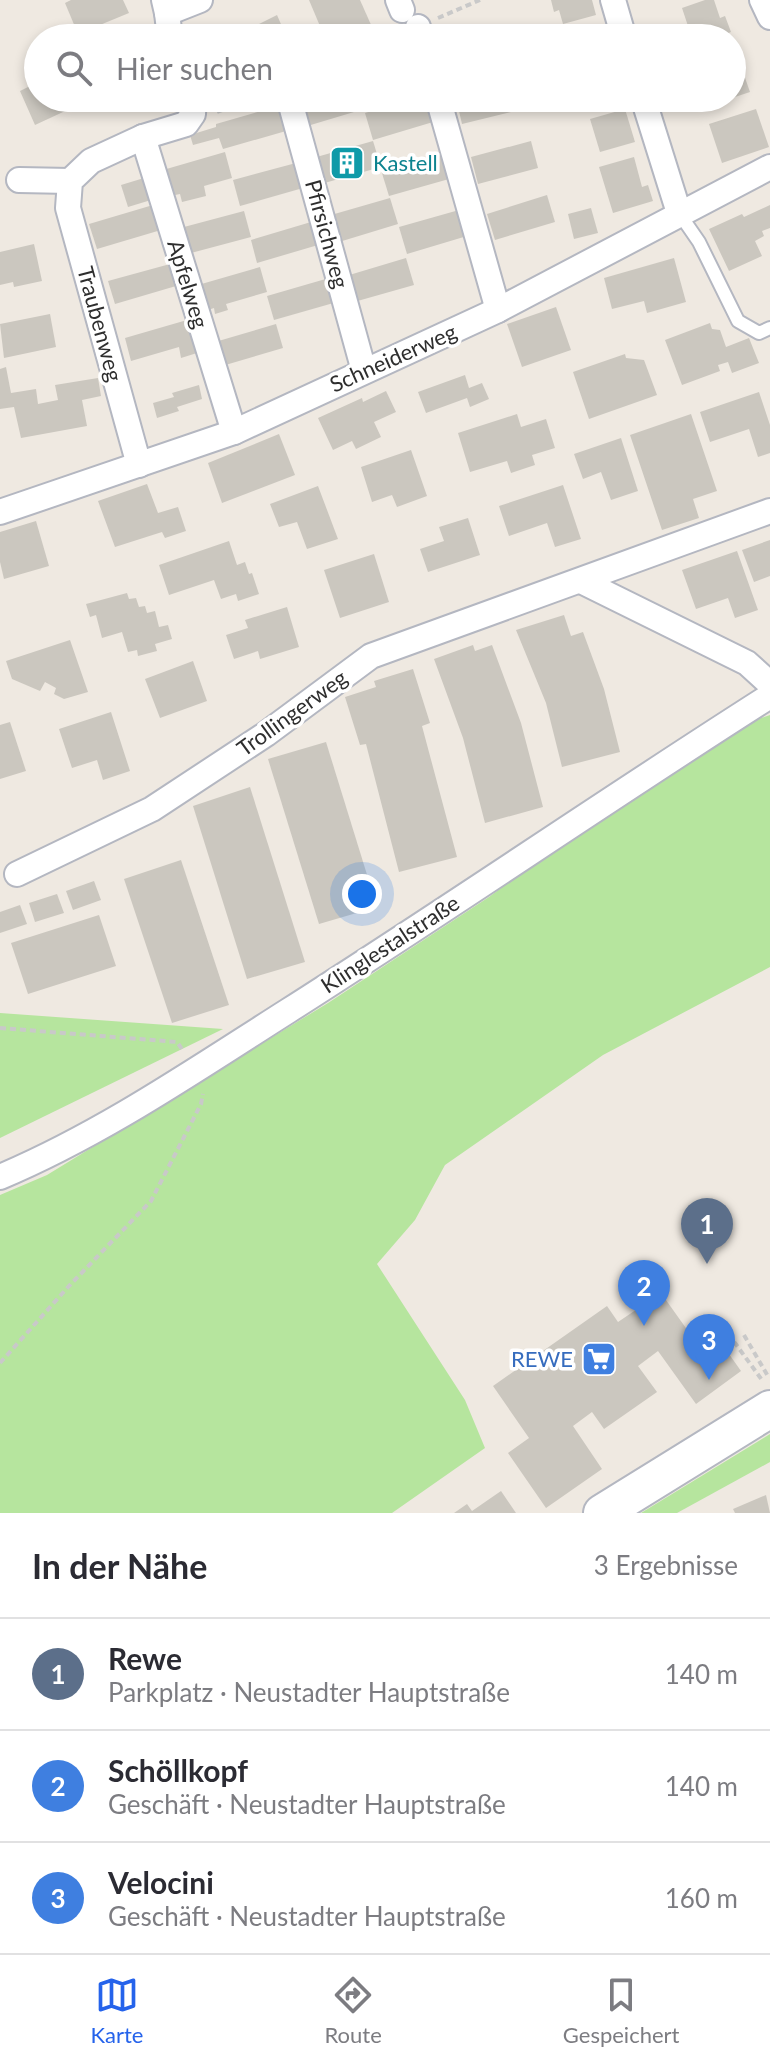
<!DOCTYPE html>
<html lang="de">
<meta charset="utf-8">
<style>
:root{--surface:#fff;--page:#f2f2f3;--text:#2b2b33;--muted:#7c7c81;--line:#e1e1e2;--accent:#2563eb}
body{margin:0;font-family:Lato,sans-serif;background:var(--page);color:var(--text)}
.you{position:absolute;left:362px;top:894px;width:28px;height:28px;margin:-20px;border:6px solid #fff;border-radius:50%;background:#1a73e8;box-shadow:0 0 0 12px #1a73e833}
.badge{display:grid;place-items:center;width:52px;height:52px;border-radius:50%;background:var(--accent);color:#fff;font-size:26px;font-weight:700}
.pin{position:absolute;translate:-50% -66px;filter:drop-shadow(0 2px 4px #0008)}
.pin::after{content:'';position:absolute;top:42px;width:28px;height:24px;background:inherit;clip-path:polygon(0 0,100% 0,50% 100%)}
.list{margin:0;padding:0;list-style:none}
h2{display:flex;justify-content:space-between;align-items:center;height:104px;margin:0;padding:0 32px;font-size:34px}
h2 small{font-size:26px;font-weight:400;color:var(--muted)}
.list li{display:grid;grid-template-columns:52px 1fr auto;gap:24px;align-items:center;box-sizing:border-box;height:112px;padding:0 32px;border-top:2px solid var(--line)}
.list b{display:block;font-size:30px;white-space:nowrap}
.list p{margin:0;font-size:26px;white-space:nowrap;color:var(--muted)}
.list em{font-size:26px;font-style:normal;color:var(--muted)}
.icon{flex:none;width:44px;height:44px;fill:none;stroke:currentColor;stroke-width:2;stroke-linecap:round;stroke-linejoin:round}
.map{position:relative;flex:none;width:770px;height:1513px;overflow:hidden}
.search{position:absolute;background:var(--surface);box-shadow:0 4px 12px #0003;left:24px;right:24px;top:24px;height:88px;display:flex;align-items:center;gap:20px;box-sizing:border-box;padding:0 28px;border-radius:44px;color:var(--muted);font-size:30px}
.sheet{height:440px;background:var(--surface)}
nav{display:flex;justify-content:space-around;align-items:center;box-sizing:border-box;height:112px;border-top:2px solid var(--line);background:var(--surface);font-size:22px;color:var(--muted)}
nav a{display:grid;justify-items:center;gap:4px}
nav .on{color:var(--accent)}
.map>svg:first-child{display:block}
.green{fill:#b6e59e}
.building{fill:#cbc7bf}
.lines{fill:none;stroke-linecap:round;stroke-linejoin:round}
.lane-casing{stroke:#b4b7c1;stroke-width:16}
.street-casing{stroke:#b4b7c1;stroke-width:28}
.secondary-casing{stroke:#b4b7c1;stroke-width:40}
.path{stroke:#c9c9c9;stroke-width:4;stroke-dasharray:6 4;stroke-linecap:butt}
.lane{stroke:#fff;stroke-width:12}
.street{stroke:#fff;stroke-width:24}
.secondary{stroke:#fff;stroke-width:36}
.labels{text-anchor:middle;stroke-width:7;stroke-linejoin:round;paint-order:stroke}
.culture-label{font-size:22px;fill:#0d838f;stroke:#fff;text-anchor:start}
.street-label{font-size:22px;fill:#2e2e2e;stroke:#fff}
.shop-label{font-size:22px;fill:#366cbe;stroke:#fff;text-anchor:end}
</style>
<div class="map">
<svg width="770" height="1513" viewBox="0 0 770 1513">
<rect width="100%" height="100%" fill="#efe9e1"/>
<g class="green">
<path d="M770,715V967L603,1055L445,1165L415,1220L377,1264L465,1400L485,1448L392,1513H0V1195L47,1175L328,1003L489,897L579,829L747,723Z"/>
<path d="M0,1013L223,1029L0,1138Z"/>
<path d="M770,1434V1462L677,1513H641Z"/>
</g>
<g class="building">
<path d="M71,0H123L129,13L78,34L65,3Z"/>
<path d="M309,0H360L372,27L345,38H325Z"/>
<path d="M551,0H592L596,15L563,24L559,10L554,12Z"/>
<path d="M705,0H714L720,18L725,16L731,32L716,38H692L682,8Z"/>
<path d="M277,15L287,38H228L257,25Z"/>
<path d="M498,26L502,38H456V37Z"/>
<path d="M736,52L750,92L732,98V54Z"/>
<path d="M38,82V98H73L76,106L35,125L20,91Z"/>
<path d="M305,98H361L364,109L304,127L297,100Z"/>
<path d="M416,98H426L433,122L373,140L365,113Z"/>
<path d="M456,98H520L523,109L462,124Z"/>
<path d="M278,106L286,131L223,149L219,138L193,145L190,135L216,127V124Z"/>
<path d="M625,109L635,142L600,152L590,119Z"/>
<path d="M756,109L769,147L722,163L709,124Z"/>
<path d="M373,141L381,167L321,184L313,158Z"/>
<path d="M531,141L538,168L478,184L471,157Z"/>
<path d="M225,152L232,178L204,186L206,196L182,202L180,194L170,196L163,170Z"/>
<path d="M441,152L449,179L389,196L381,170Z"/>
<path d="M634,157L642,187L648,185L653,201L613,213L599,167Z"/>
<path d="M296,163L303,188L240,206L233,180Z"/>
<path d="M144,178L151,200L128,207L121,185Z"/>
<path d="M547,195L555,222L495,240L487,214Z"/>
<path d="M390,198L398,224L339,242L331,215Z"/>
<path d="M153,205L161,230L97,249L89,224Z"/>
<path d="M770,205V228L762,231L764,236L755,241L762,256L729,271L709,229L742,214L744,217Z"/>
<path d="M591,208L598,233L574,239L568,214Z"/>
<path d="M459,210L467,236L407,254L399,227Z"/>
<path d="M244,211L251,237L191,253L184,227Z"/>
<path d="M311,222L318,245L257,263L251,240Z"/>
<path d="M34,244L42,281L14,287L13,282L0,285V252Z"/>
<path d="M406,258L414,285L354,302L346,276Z"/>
<path d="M674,258L686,302L647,313L644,301L612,309L604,278Z"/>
<path d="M170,264L176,286L115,304L108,281Z"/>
<path d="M260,267L267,292L226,304L228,310L215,314L214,308L205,311L198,285Z"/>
<path d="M329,278L337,302L274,320L267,296Z"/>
<path d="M556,307L571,350L522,367L507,324Z"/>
<path d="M50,314L56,347L4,358L0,324Z"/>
<path d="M187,320L197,353L181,358L179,347L131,361L125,338Z"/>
<path d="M710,323L712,329L720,330L726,347L749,338L759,363L732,373L728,362L718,365L720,371L682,385L665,340Z"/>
<path d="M276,324L283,348L222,366L215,342Z"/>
<path d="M625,354L626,358L644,360L657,395L589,419L573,372Z"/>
<path d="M6,367L11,393L36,389L38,404L58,400L55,385L98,378L101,396L82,400L87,426L21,438L14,407L0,409V369Z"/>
<path d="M465,375L469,388L482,383L489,399L470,407L467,398L426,413L418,392Z"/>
<path d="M199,385L202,399L177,407L179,411L157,418L153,403L174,397L172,393Z"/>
<path d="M386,391L396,412L374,422L381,437L356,449L352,441L333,450L318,418L362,398L363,402Z"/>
<path d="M759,392L770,425V453L758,457L749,429L710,442L700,412Z"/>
<path d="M517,414L521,427L546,419L555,448L532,455L535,465L511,473L507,461L470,472L458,433Z"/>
<path d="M691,414L717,491L693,499L699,518L662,530L630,435Z"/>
<path d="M279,434L295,475L222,503L208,463Z"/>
<path d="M621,438L638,491L611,500L601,472L583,479L574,454Z"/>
<path d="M411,450L427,496L397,507L392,495L372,502L361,467Z"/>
<path d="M147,484L158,513L178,507L186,531L165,538L162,532L115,547L98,501Z"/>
<path d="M563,485L581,539L555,547L547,523L509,536L499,506Z"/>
<path d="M318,486L338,539L307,549L297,522L279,527L270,504Z"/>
<path d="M468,518L480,555L428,572L420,549L444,541L439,527Z"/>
<path d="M36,521L49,566L4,579L0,562V532Z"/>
<path d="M770,540V576L754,582L742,550Z"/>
<path d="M229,541L237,565L245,562L249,574L252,573L259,594L238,601L236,594L221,599L214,580L169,595L159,565Z"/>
<path d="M737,551L758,610L735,618L728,598L696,609L682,570Z"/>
<path d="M374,554L389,602L340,618L324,570Z"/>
<path d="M127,593L129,599L136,598L139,607L145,606L147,613L155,611L159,627L168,625L172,639L155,644L157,651L138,656L137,650L128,652L122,632L102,638L96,615L90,617L86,604Z"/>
<path d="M287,607L299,647L260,659L258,651L234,659L226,635L248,628L245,620Z"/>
<path d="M564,615L571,636L583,632L604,689L620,752L562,767L546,703L516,630Z"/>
<path d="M70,640L88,692L64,699L54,694L56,688L45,682L40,691L12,679L6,661Z"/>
<path d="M473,645L475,651L492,645L521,723L543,807L485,823L463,738L434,659Z"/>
<path d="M193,661L207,701L160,718L145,679Z"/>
<path d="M413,669L430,723L422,726L457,857L399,872L366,744L360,745L345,697L376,687L374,681Z"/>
<path d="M111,712L130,771L103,780L97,760L72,768L59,729Z"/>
<path d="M10,722L26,771L0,779V725Z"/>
<path d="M326,742L377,907L319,924L268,759Z"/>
<path d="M250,787L305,962L247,979L193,806Z"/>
<path d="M181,860L229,1005L172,1023L124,879Z"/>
<path d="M94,881L101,900L73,910L66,891Z"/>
<path d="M57,894L64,913L35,922L29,903Z"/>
<path d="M20,905L27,924L0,933V912Z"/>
<path d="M99,915L116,966L28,994L11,943Z"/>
<path d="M661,1293L688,1331L705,1320L741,1371L696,1404L658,1351L638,1366L657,1392L604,1429L592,1412L573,1426L602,1469L546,1508L508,1453L529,1438L493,1386L607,1306L618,1322Z"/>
<path d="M501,1491L516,1513H454L467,1504L472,1511Z"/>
<path d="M766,1495L770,1513H735L733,1509Z"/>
</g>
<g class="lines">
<g class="lane-casing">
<path id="lane" d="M679,213L699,242L738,321L759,333L770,328"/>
</g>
<g class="street-casing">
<g id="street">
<path d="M164,0L167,13L200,0"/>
<path d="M398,0L402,10"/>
<path d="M613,0L624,38"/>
<path d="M762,0L770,17"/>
<path d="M167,13L170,38"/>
<path d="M418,27L422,38"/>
<path d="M289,98L364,371"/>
<path d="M438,98L498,310"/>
<path d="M643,98L679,213"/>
<path d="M143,137L234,432"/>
<path d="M19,180L70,181"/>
<path d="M139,465L68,208L70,181L91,161L143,137L186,124L193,114L194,98"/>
<path d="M0,512L234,432L498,310L770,167"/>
<path d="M581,581L747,663L770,684"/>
<path d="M17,874L152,809L266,734L371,656L770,511"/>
<path d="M0,1177C102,1134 195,1070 288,1011C450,908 608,799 770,696"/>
</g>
</g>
<g class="secondary-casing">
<path id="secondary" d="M602,1513L770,1409"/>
</g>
<g class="path">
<path d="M438,18L480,0"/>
<path d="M217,112L252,98"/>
<path d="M0,1028L177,1042L184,1052"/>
<path d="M744,1335L769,1378"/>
<path d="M725,1349L735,1343L762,1380"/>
<path d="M0,1363L69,1286L151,1201L201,1104L203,1094"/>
</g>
<use href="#lane" class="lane"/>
<use href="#street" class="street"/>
<use href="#secondary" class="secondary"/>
</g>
<defs>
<g id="building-square" transform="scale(1.8)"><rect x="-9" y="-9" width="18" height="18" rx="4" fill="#0f9aa8" stroke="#fff"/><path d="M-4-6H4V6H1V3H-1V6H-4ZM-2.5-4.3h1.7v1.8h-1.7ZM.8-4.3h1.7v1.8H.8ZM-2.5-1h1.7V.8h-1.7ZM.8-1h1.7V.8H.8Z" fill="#fff"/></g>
<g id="supermarket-square" transform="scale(1.8)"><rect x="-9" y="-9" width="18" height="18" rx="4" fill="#3f7fe0" stroke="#fff"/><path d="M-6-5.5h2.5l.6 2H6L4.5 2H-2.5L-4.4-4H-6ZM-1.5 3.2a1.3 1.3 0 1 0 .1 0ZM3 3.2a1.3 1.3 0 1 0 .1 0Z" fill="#fff"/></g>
</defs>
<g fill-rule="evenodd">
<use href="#building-square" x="347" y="163"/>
<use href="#supermarket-square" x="599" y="1359"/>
</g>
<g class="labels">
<g class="culture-label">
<text x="373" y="171">Kastell</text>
</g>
<g class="street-label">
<text transform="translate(327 234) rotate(75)" y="8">Pfirsichweg</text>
<text transform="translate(188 284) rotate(73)" y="8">Apfelweg</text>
<text transform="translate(100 324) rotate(75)" y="8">Traubenweg</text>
<text transform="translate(393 358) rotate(-24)" y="8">Schneiderweg</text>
<text transform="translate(292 713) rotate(-36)" y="8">Trollingerweg</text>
<text transform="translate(390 944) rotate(-33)" y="8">Klinglestalstraße</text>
</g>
<g class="shop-label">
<text x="573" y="1367">REWE</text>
</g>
</g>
</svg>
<div class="you"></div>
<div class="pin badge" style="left:707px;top:1264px;background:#5c6f8a">1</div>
<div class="pin badge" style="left:644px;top:1326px;background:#3f7fe0">2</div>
<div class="pin badge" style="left:709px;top:1380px;background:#3f7fe0">3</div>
<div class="search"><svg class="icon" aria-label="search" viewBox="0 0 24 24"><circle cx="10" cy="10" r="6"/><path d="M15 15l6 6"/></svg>Hier suchen</div>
</div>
<section class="sheet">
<h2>In der Nähe<small>3 Ergebnisse</small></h2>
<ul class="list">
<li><span class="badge" style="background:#5c6f8a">1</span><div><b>Rewe</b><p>Parkplatz · Neustadter Hauptstraße</p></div><em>140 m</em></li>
<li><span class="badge" style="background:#3f7fe0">2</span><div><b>Schöllkopf</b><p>Geschäft · Neustadter Hauptstraße</p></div><em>140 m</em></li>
<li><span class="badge" style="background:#3f7fe0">3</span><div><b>Velocini</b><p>Geschäft · Neustadter Hauptstraße</p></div><em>160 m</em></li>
</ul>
</section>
<nav>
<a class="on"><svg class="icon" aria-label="map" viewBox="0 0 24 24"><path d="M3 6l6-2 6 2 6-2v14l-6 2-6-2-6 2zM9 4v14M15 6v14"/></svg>Karte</a>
<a><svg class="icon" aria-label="directions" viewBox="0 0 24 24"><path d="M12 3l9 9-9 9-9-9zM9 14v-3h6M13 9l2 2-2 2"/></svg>Route</a>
<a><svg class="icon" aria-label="saved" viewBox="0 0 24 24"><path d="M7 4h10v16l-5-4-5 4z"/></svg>Gespeichert</a>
</nav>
